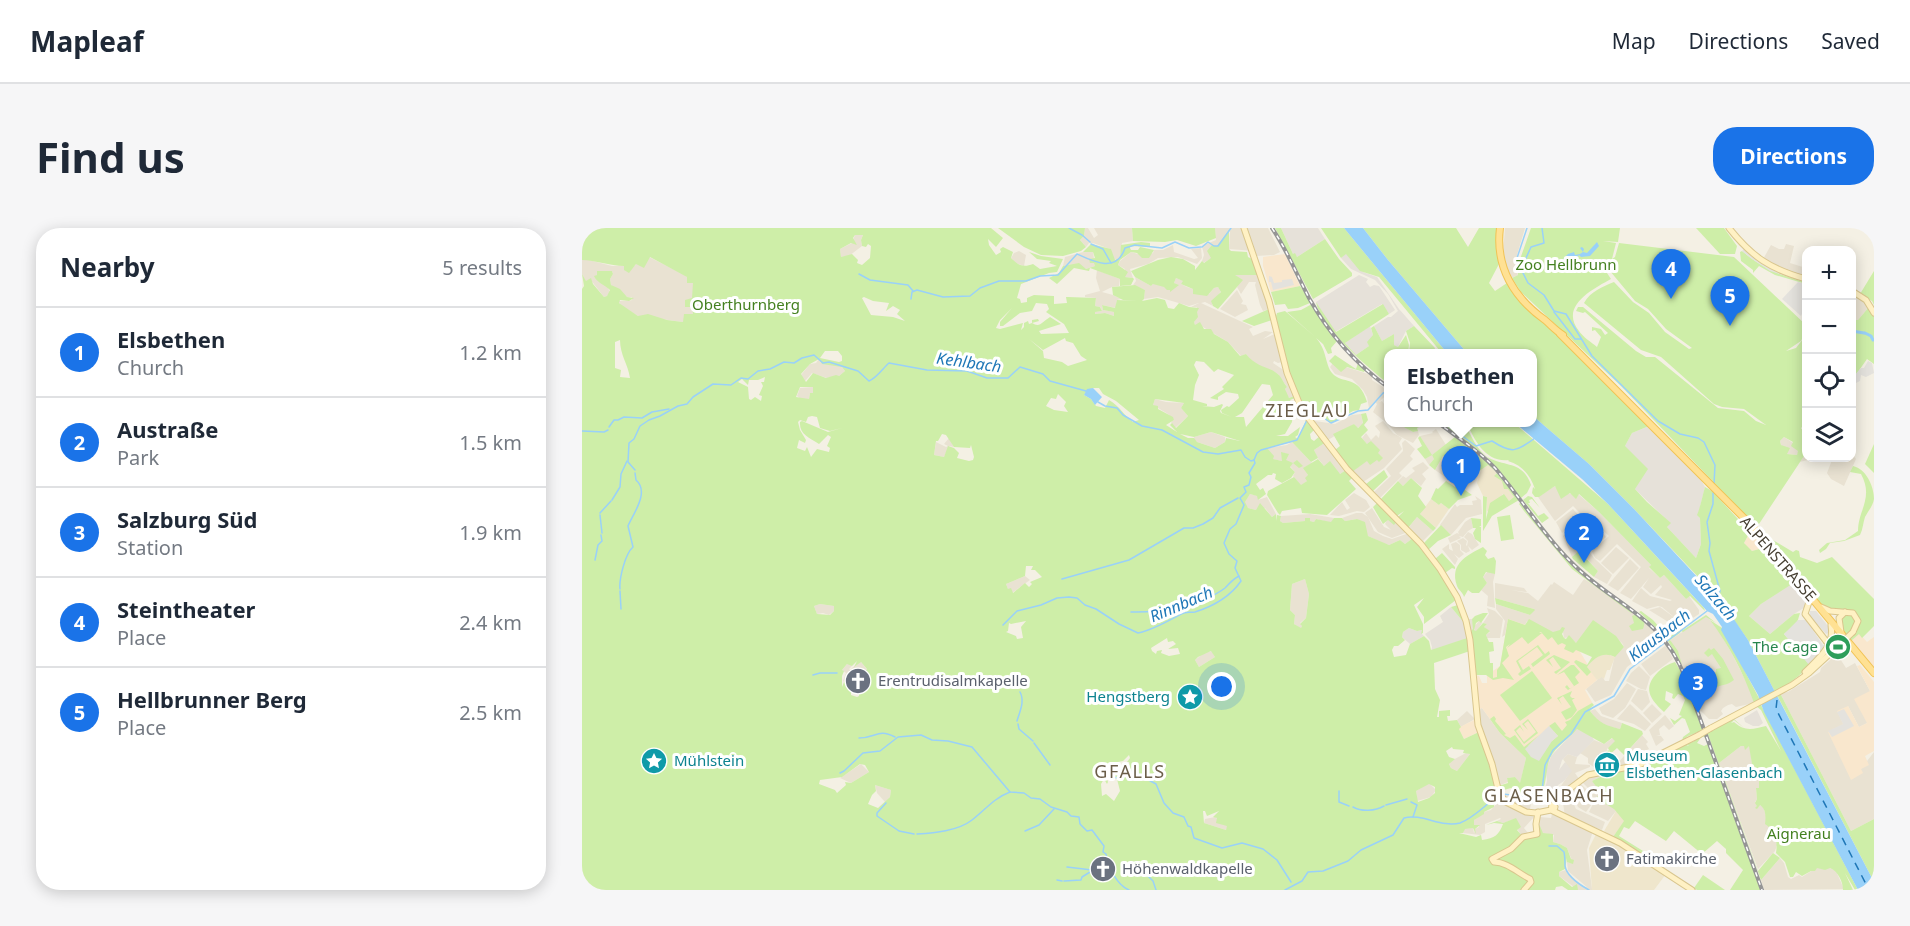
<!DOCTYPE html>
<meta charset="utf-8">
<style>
:root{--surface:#fff;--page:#f6f6f7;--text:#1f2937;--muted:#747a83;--line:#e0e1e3;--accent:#1a73e8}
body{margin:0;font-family:"Noto Sans",sans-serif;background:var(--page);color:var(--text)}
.controls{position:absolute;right:18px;top:18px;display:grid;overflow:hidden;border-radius:12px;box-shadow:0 3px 15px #0003}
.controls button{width:54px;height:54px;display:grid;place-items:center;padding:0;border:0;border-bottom:2px solid var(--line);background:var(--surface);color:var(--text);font:30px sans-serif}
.you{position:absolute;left:640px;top:459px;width:21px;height:21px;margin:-15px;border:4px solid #fff;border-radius:50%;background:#1a73e8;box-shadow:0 0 0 9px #1a73e833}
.badge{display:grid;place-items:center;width:39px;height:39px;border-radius:50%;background:var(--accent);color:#fff;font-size:20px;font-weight:700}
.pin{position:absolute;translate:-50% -50px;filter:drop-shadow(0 2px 3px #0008)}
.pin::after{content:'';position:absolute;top:32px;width:21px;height:18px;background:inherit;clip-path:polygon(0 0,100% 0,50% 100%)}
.popup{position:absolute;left:802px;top:121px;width:153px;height:78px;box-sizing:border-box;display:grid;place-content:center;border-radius:12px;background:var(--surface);filter:drop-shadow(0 2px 4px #0005);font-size:20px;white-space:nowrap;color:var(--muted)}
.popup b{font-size:22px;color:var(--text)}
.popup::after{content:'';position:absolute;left:50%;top:100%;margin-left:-12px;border:12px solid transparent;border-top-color:var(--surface)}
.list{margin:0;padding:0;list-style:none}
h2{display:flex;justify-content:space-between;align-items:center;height:78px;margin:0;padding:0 24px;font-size:26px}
h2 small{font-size:20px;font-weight:400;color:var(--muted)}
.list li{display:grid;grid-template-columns:39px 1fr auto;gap:18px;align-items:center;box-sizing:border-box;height:90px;padding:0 24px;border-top:2px solid var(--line)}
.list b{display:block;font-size:22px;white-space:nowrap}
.list p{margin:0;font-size:20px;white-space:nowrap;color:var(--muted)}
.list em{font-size:20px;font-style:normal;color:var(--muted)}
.icon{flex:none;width:33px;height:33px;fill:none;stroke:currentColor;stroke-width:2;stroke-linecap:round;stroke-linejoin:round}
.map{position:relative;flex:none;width:1292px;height:662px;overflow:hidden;border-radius:24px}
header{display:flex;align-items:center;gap:36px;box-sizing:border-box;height:84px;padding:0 30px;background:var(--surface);border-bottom:2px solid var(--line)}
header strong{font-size:28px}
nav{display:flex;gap:33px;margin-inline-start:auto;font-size:21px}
.intro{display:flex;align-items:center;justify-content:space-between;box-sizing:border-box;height:144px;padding:0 36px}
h1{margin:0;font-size:42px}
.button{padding:15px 27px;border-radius:24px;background:var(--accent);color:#fff;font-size:21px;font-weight:700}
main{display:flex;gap:36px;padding:0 36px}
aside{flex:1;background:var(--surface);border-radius:24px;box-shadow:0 3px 15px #0003}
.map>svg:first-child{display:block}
.residential{fill:#e9e2d2}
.commercial{fill:#f9e7cd}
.industrial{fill:#e6e1d9}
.education{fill:#efe6cc}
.green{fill:#ceeea8;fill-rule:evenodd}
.parking{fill:#e4e2dd}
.water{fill:#99d1f9}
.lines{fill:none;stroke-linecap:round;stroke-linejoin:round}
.stream{stroke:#99d1f9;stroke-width:1.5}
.canal{stroke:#99d1f9;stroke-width:3}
.ferry{stroke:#1f77b7;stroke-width:1.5;stroke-dasharray:8 6;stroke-linecap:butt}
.secondary-casing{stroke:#d9c68e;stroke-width:7}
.primary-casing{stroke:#f1c355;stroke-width:8}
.secondary{stroke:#fff1c4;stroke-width:5}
.primary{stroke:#ffe193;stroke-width:6}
.rail-casing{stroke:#959595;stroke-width:4}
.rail{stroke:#fff;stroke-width:1.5;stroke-dasharray:4.5;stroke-linecap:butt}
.secondary-bridge-casing{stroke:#d9c68e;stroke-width:7;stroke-linecap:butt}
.secondary-bridge{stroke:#fff1c4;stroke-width:5}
.labels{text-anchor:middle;stroke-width:6;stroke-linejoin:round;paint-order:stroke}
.park-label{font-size:15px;fill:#448020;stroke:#fff}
.street-label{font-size:15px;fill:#474033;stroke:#fff}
.leisure-label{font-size:15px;fill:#27864d;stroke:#fff;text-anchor:end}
.worship-label{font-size:15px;fill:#5b616d;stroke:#fff;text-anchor:start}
.culture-label{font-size:15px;fill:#0d838f;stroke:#fff;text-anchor:start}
.water-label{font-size:16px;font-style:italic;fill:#1f77b7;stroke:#fff}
.quarter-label{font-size:18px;letter-spacing:1.5px;fill:#6b5e49;stroke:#fff}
</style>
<header>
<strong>Mapleaf</strong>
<nav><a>Map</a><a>Directions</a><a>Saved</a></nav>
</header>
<div class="intro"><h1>Find us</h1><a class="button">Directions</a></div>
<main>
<aside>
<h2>Nearby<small>5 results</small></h2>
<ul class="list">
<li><span class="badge">1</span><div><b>Elsbethen</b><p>Church</p></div><em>1.2 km</em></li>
<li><span class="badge">2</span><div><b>Austraße</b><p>Park</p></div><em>1.5 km</em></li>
<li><span class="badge">3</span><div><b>Salzburg Süd</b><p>Station</p></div><em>1.9 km</em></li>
<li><span class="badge">4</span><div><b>Steintheater</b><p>Place</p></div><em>2.4 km</em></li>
<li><span class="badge">5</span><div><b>Hellbrunner Berg</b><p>Place</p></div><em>2.5 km</em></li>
</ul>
</aside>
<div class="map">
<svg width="1292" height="662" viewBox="0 0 1292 662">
<rect width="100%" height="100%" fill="#f4f0e4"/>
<g class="residential">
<path d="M503,0H506L512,10L516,7L512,0H550L551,13L540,15L538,30L532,32L528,21L511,15H507L504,19L498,12L502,8Z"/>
<path d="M633,0H686L698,24L692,27L674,28L672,23L647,21L648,3L635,18L630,17V30L621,35L620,33L622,27L620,18L634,12Z"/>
<path d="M923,0H943L933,34L936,47L930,50L923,36L921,25Z"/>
<path d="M273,7H281L279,12L280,18L267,28L259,29L258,21L270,15Z"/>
<path d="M1204,16L1212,18L1208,35L1224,40V49L1195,41L1180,33L1189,17L1197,21H1202Z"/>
<path d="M591,17L592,24L612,31L616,30L609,21L619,20L620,30L615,36L596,29L576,30L566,36L548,41L551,50L543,49V41L536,37L538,33L549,24L563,28L571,25L572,22H581Z"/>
<path d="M437,23L444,27L442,38L433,35L429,30L432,25Z"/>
<path d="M501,24H511L513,38L504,41L486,37L481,38L483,29Z"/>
<path d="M67,29L103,47L111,55V86L101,94L56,88L40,78L36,73H47L50,72V69H45L29,57L28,51L31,46L30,43H20L23,51L14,47L16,52L25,58L28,64L25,68L22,69L8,51L4,54L0,46V32H7L30,38H53L54,35L62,39Z"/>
<path d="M515,42L538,51L537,58L530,59L520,64L531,67L539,71L535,72L534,80L520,77L521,82L533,84L532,88L523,85L513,86V84L520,83L518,79L513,78L514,70L503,69V67L518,63L514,50Z"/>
<path d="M652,47H677L687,81L681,83L678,77L673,57L674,54H667L659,66L655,59L660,52Z"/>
<path d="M553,49L569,58L571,56H577L588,62L596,57L592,55L594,50L602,53L599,56L605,59L627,66L632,60L636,59L639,63L630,76L631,78L623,74L619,75L671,99L667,101L671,108L683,103L691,104L681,111L693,106L700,134L696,135L692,133L691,135L703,143L712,168L707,170L705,168L703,161L705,159L696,146L679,139L669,133L664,126L659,128L646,114L616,96L613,98L612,94L614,91L615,79H609L617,75L607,78L576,69L562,71L563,62L551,57L554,53Z"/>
<path d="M655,62L661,73L659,76L664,77L666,82L653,89L638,81Z"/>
<path d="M1270,66L1283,74L1287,79L1276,92H1270Z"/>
<path d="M237,131L243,136L248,135L260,139L263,143L257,148L245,150L230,145L223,153L219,147L228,136L234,135Z"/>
<path d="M751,135L786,146L790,149V152L807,163L800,165L787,180L785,169L781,162L770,151L753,146L748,139Z"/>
<path d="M231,159V165H228L227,171H219L215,168L218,160Z"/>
<path d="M807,164L797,174L800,173L804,179L807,174V194L820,195L819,197L831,204L836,203L837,207L831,215L815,207L806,196L791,184L795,176L793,174L796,170L801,165Z"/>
<path d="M573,171L584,174L602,175L599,180L606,188L593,200L589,194L592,192L586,186L571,177Z"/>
<path d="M779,186L781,196L775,200L772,196L746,212L730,194L733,193L753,196L770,187Z"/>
<path d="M801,193L811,205L820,210L817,215L820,221L802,240L781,254L771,243L795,225L792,217L785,216L780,210L784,205L789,212L794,207L797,210L798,204L793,198Z"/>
<path d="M854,201L864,217L850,227L853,230L847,237L843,231L849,227L838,208L851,205L850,204Z"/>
<path d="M629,204L643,209V214L633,220L615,214L612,212V209Z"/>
<path d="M1202,209L1211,215L1217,223L1215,227L1204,226L1203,220L1199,217L1198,213Z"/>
<path d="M367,210L372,219L367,218L362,229L352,227L354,214L364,219L366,218L362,216Z"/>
<path d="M823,212L833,221L828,228L831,231L817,245L820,248L798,270L792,264L809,248L804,241L821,223L820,215Z"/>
<path d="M710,214L730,235L722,240L726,247V252L719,258L711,248L713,244L701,230L700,233L690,231L685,220L705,217Z"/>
<path d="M744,214L764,242L758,246L742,238L735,229L732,222Z"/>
<path d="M1224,225V230H1270V226L1274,231L1262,258L1249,251L1245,245L1250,232L1242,234L1229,231L1218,234Z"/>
<path d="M861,228L865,229L879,243L873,252H868L853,242Z"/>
<path d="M841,234L847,240L840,246L844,251L839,258L829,250L821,258L816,253L821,248L824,250L833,243L830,240Z"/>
<path d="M973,258L978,265L996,266L1017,284L1069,337L1067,340L1078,350L1082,347L1104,371L1107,368L1117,382V386L1096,400L1067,382L1078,379L1093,390L1080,379L1076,378L1065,381L1050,373L1059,360L1068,368L1088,373L1090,372L1073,367L1080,359L1079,357L1069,366L1061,359L1067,350L1049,371L1038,365L1059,339L1035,316L1018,333L1013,330L1010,323L1027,308L1013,295L998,308L991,299L1002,289L991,278L973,293L956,269Z"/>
<path d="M772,265L784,272L788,279L782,284L775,283L757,288L748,287L760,274L765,282L768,280L763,272Z"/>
<path d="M668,266L676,268V272L685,269L694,286L690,289L683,280L674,282L666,280L662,275Z"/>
<path d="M893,268L899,272L900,286L884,290L869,307L858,297L873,276L875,279L878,277H891L890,273L895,272Z"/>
<path d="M790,280L802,299L809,302L803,296L805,292L815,293L826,304L810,310L796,304L783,285Z"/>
<path d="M991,281L999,290L980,305L974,294Z"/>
<path d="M774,285H780L786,289L792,303L801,308L810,311L827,305L831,310L823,316L818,312L807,317L803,316L786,308L775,291L763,293L760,290Z"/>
<path d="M728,286L752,290L750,295L734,291L732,294L728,293V290H724L723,293L701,295L698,293L699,288Z"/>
<path d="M835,289L851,303L841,313L827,299Z"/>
<path d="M889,290L891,300L886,303L881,309L877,308L879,310L868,315L866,310L875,305L877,306L876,304L883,294Z"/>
<path d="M1013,297L1024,309L1008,322L1000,309Z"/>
<path d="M989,301L1012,330L1030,347L1025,356L1012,349L1016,343L998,323L990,329L981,308Z"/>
<path d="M886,304L890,306L897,317L890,322L886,318L888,323L884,325L879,322V317L875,313L881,310L885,313L884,317L885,318L886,313L882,309Z"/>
<path d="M874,314L878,317V322L882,326L877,330L872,326L876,331L873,337L860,321L867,316V321L871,323L869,316Z"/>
<path d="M1034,319L1047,330L1031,346L1019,335Z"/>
<path d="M1048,331L1057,340L1036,363L1026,357Z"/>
<path d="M906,343L913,346L911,354L913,380L905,378L906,368L899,362L905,355L901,349Z"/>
<path d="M443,348L448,352L430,365L426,361L424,356Z"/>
<path d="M723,351L727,366L724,390L718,395L720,398L719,401L712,396L713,387L708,382L710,356Z"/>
<path d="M1002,351L1023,364L1049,385H1054L1052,388L1062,392L1082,412L1045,439L1029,467L1013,474L1004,461L1020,448L1023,453H1027L1033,427L1042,419L1040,415L1033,409L994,415L988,409L982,410L981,404L971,405L945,393L943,397L926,391L923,407L920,409L923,393L914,381V376L948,387L952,381L913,370V355L942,360L945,364L929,362L946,365L956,373L969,356L970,357L972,354L991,367Z"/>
<path d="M238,376L252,378V383L247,387L241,385L235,386L232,378Z"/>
<path d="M905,380L913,383L921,391L918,410H905L904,407L908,404L902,399L905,396L900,395L894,404L892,401L888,404L885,391H890L892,399L897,393L901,395L907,386Z"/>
<path d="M1125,388L1138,405L1149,424L1169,463L1172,475L1154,479L1150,476L1146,477L1141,480L1139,483L1141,486L1135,491H1127L1117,481L1106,447H1104L1088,412Z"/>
<path d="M1083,418L1085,419L1091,431L1068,448L1059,436Z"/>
<path d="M630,423L633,429L617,439L613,432L622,425Z"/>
<path d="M1255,426L1264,440L1273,435L1288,463L1285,495L1277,499L1266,478L1261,495L1279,541L1292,524V591L1269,603L1198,465L1206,464L1238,444L1239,440Z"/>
<path d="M278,433L285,441L278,459L270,456L268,459L261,453L264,445L260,442L266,435L270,438L267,441L268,442Z"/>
<path d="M1057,438L1068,449L1064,462L1059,461L1044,453L1049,445Z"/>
<path d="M1045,455L1054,461L1043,480L1031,490L1020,486L1017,480L1032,471Z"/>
<path d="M1056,461L1065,463L1068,474L1060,483L1049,473Z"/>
<path d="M1048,476L1069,496L1063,503L1052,496L1035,491Z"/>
<path d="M1070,476L1080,486L1070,495L1061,485Z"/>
<path d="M900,480L918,505L944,530L938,556L933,549L925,550L926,554L916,558L898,494L896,481Z"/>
<path d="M1013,481L1019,488L1040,495L1038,501L1024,498L1016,493L1008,483Z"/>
<path d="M885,483L893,491L879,499L875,492Z"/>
<path d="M1083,487L1092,498L1087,502L1082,497L1077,501L1078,507H1074L1079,508L1082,512L1074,518L1067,502Z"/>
<path d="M1060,507L1066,514L1064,516L1067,521L1050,529H1053L1055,535L1036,540V535Z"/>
<path d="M1031,510L1034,513L1025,521L1024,530L1021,533L1023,536L1019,538L1013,540L1006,535V530L998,525L1012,512L1022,516Z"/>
<path d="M1159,518H1168L1169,521L1170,536L1177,549V561H1174L1175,571L1173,574L1181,579L1195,617L1193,623L1176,641L1137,535Z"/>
<path d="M884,525L888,526L875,543L869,540L867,536L869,533Z"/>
<path d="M986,526L995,529L993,536L1008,537V539L993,545L997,551L981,564L977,561L989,543L981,531Z"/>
<path d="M279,536L287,544L269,555L258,550Z"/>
<path d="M1018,546V549L1010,553L1034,583L1026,593L1007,584L1014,570L1004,584L996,579L988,563L998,555L1007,564L1008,562L1000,554L1008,548Z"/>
<path d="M847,555L854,562L849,569L835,573L834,563Z"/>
<path d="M293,557L309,562L308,569L303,574L295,565Z"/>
<path d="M986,564L994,581L1023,594L1020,602L983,588L980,569Z"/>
<path d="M922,567L950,573L947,584L952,589L942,600L946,605H949L940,609L930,592L921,595L915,593L919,591L918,590L903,596V604L898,607L881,605L882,601L889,600H891L892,605L893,601L897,599V597H892V592L902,584L909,582Z"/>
<path d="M970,586L1008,602L1010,606L1005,622L1010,661L1031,662H996L977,648V644L984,642L997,656L1006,660L986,643L985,634L991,635L985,620L978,616L971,614L972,607L961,605L955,597L958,589L969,590Z"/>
<path d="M633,589L646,598L644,602L622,595L623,591Z"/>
<path d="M1198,630L1202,635L1206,649L1209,651L1217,647L1220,649L1234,640H1248L1254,643L1262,661L1182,662L1179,652Z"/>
</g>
<g class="commercial">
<path d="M703,26L718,58L689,64L681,38V29Z"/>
<path d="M1168,304L1181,317V320L1170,323L1164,318L1162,315Z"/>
<path d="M926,391L959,402L997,422L1015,452L1003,462L1011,476L1001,483L956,540L918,505L900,480L898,481L896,478L893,447L897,448L900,455H905V447L918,438Z"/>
<path d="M1277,405L1285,414L1292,409V441L1269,413Z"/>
<path d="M1278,437L1292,454V523L1283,528L1287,537L1279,541L1281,545L1269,552L1246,504L1261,496L1255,483L1266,478L1277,499L1285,495L1272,471L1288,463L1275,438Z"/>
<path d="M894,491L897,504L882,511L876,500Z"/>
</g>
<g class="industrial">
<path d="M699,0H736L743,11L715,29L711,26Z"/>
<path d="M771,19L781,44L795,49L817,81L832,98L824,103L816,119L812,117V106L800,113L792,98L806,89H809L816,83L806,66L793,52L769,41L759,30Z"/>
<path d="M777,47L786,51L784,54L788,59L792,57L797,58L813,82L807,86L800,76L753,104L734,74Z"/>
<path d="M788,98L791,107L787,118L774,127L763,115Z"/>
<path d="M1067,198L1119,252L1123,259L1116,287L1118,290L1119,316L1114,330L1085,299L1088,295L1052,260L1043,218L1050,205Z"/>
<path d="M1210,355L1226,373L1225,378L1212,386L1188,406L1167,388L1179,376Z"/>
<path d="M869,379L883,396L886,410L849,423L850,419L848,412L843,406L861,394L858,388Z"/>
<path d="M827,400L835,403L840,402V406L842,408L828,416L820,409L821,404Z"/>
<path d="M1175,482L1181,495L1177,498H1171L1163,494L1162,490Z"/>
<path d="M995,501L1010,508L1012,512L995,529L986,526L980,532L977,542L983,534L990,543L982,553L976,557L971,568L964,573L962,572L958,574L956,572L962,564L965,553L964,543L969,528Z"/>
</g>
<g class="education">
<path d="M906,237L915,245L913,247L920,252L932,269L927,273L921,266L907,284L905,283V269L901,268L895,255L899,242Z"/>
<path d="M849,271L857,277L859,275L867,281L854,300L838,286Z"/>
<path d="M1025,426L1033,429L1028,442H1025L1022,451L1020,449L1015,452L1005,439L1013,429Z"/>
<path d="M1034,583L1043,593L1031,609L1022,603Z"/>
<path d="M1014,606L1040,618L1084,646L1072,662H1010L1007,620Z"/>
</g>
<g class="green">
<path d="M0,0H409L421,10L414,19L406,11L407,17L414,27L419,24L418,21L421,19L431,24L429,30C436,37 441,40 451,36L458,41L475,38L467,35L469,33L455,31L447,24L459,28L481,31L475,44L467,45L439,56L435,70L438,71L439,75L445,74V70L452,67L472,68V76L485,75L484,69H486L514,70L513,78L518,79L520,83L513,84V86L523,85L532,88V84L521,82L520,77L533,80L535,72L556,73L541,72L531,67L530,59L553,57L563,62L562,71L560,73L575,70L583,72L586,80L592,81L597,75L607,79L617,80L615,84L616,89L612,94L613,97L618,94L622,101H629L632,106L646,114L658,128L664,126C675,140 687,138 697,147C700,150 702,156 705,159L703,161L707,170L712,168L713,170L708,172L712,179H715L717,184L711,181L710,194L703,206L694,208H706L718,199L716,207L713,209L716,211L724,192L733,201L728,206L729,211L732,213L739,207L744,214L732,222L736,230L729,234L710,214L685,220L692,228L691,231L700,233L699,224L707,226L704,232L711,235L715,232L721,238L717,240L711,235L708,239L713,244L709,250L700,255L693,251L694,246L691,245L690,247H686L674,256L678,262L681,260L684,266L676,272L675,268L668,266L663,274L666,280L674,282L678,275L690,289L694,286L695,293V287L699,288L698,293L701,295L723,293V290H728V293L732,294L734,291L749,294L752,290H760L763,293L775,291L783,294L786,308L807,317L818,312L823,316L831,310L848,329L874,372L842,396V389L835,379L842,370L832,377L841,396V405L839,406L840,402L835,403L827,400L821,404L820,409L823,412L816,418H812L810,422L812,429L824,427L828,416L842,408L847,413L849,422L885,410L883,396L869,379L876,377L883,395L888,423L852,435L853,461L858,472L855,489H857V483L868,482V488H865L866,493L875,492L879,499L877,501L882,511L897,504L921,574L918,573L912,577V579L902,584V586L892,592V597H898L893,601L894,606L891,600L883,601L881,605H877L894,609L899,607L900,612C913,610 917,607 921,596L912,595L904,597L915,593L921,595L934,590L939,599L935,602L942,610L952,608L956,597L958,598L961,605L971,606V614L978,616L985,620L989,631L992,632L991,636L985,634V630L983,641L977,644V648L990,659L995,656L996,662H986L980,658L974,659L973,662H0V61L2,58L0,46L4,53L9,50L11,56L22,69L25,68L28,62C23,57 14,54 12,48L15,47V43H30L31,46L28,51L29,57L38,61L45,69L52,70L47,73L38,72L37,75L56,88L66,86L85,92L101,94L102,86H111L110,79H103V72L110,70L111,55H105V49L68,29L62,40L54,36L47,45L42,42V38C28,38 13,32 0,32ZM273,7H281L279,12L280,18L284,19L286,16L289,18L288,30L280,37L275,35L276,32L270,26L259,29L258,21L269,15L275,17L271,10ZM282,69L291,73L307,75L304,83L311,78L318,82L315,86L323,93L311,89L289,87L280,70ZM454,75L465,76L467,81L464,84L482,96L487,105L459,106L457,103L479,96L468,89C460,94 458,100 450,95L457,93L456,91L450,92V95L447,96L446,93L442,95V99L439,102L441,95L418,101L414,100L418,92L430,80L418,94V98H421L438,85L450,83ZM483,110L484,113L491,115L499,128L505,132L486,138L480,134L462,130L461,123L447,111L461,122ZM38,112C38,127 46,136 48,150L38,149L39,142L33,140V114ZM243,123H256L260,128V133L257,134L238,130ZM237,131L240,136L260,139L263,143L257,148L254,147L244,150L231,145L224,154L219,146L228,136ZM614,133L622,134L632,144L636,141L652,147L640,159L642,161L628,170L636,172V169L644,164L656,166L657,170L647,179L645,178L639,182L640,185L650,189L639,185L638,183L641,177L640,176L632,179L620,178H625V176L611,172L613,157L617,147L612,137ZM183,149L182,154H179L181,158L177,167L180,168L179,173L173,169L169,172L167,171L166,159L156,154L160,151L166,157L167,152H176ZM680,156L688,157L691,167L664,199L662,189H653L660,185ZM218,159H231V165H228L227,171L214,169ZM511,160H517L521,166L534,173L557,192L551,194C542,188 538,178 527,172L523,180L514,178L509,171L502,167L504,164ZM476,166L484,174L482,178L486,184L472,182L464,178L469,170L474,171ZM573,171L602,175L599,180L606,188L594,200L590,195L588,197L595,204L584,197L592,192L591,189L576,181V178L571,177ZM230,188L235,189L238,200L248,203L260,200L246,204L220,193L218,194C217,206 227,210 237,216L246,207L249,209L245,218L248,220L247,224L235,221L229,229L225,219L223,223L215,220L217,212L223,215L224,212L218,202L216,194L218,192L224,194L226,189ZM629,204L658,213L644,210L643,214L633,220L615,214L612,210H606L598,206L612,209ZM360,206L364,207L372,219L388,220L389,217L392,229L391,232L387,233L375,230L377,225L372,220L366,218L362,229L352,227L354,213H356ZM444,338H451L449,342H453L460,349L448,354L450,356L447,359L443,355L431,365L429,360L426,361L424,356L443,348ZM723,351L727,366L724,390L718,396L720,398L719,400L712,396L713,387L708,382L710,356ZM238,376L252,378V383L248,387L235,386L232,378ZM444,393L439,399L441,410L435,411L434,408L424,404L426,403L427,395L429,396ZM585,410L586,414L591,413L594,416L586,421L596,420L598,426L587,428L579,425L580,422L575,423L574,426L570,423L569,420ZM629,423L633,429L617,439L613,432L616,429ZM275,433L272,439L279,434L285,441L279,452L277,468L275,469L269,467V460L262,454L260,459V448L262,443L260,442L265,436L270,438ZM870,519L871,521L882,522L881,525L888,526L875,543L869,540L867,536L873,531L867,529L864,523ZM547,527L548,530L545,534H547L548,539L544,546H532V541L535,539L531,535L541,533ZM278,536L283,537L287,544L269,555L263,554L264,557L255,565L253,562L237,556L238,552L260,549ZM526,545L527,548L535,551L538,563L532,573L524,566L520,568L519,556L522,551L525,556L526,554L524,549ZM847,556L853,559V565L847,570L836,574L834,563ZM293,557L309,562L308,569L296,580L286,576L290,567L294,563ZM621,583H623L625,588L637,583L631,589L635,590L634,595L645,598L644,602L622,595Z"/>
<path d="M416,0H503L502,8L498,12L504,19L499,23L481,28L459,27L442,19Z"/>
<path d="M550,0H633L634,10L614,18L595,12L583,14L551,13Z"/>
<path d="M693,0H699L711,26L713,25L715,29L743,11L757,31L770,45V48L731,71Z"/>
<path d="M739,0H762L865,125H827L828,115L824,103L832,98L853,120L852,123H858L797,49L778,43L764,26L759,30Z"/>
<path d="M781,0H874L886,19L897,0H916L917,36L907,55L913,63L925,55C970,105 1021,150 1067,198L1050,205L1043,218L1066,241L1053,261L1065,274L1089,295L1085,299L1114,330L1119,316L1118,290L1115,287C1119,277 1120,269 1123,259L1130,263L1168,304L1162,315L1170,323L1181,320L1203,343L1210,355V356L1179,376L1167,388L1188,406L1212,386L1218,385L1215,395L1202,406L1227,436L1238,421L1244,417C1230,437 1214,453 1193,464L1166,412L1137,371L1052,281L1007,236L951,188V125H885L806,32Z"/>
<path d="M949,0H1038L1036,14L1021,13L1034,15L1030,31L1033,29L1037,15L1152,29L1224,97L1223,101L1224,103L1219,113L1204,123L1214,120L1224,107V196L1219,200L1224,207V225L1177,296L1171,295L1039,158L939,64L930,50L936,47V37ZM1032,31L1028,43L1053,73L1066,81L1084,101L1110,120L1107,121L1083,104L1067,85L1051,74L1032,54C1020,59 1009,63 1002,75L1059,122L1079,129L1132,176L1140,179L1162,181L1184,197L1174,193L1162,183L1136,180L1073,129H1064L1054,123L1001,79H996L994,83L1001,85L1003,84L1026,105L1023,107L1019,101L1010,99V103L1013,102L1019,109L1015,119C1009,114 1001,109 997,103C977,78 1011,61 1029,51L1025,45L1029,32ZM1202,209L1211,214L1209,218L1216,223L1215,227L1205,226L1208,220L1199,217L1198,213Z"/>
<path d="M1114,0H1142L1155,18L1153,26H1138Z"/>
<path d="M647,2V21L649,23L665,24L666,29L670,31L676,47H653L661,52L636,81L631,78L629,73L639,64L636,59L632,60L625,68L611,66V61L599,56L601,53L594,50L592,55L597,57L588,64V62H585L582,59L571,56L569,58L553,49L549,43L576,32L589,29L601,31L613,38V42L620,33L622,35L629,30L625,23L630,17L635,18Z"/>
<path d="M559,14L568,15V19L548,18V20L549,22H556L558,19L572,22L567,30H560L555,25L549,24L538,32L536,37L546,44L543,49L551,50L552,51L549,57L538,58V51L508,40L507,43L492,40L475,56L467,50L477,45L481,38L497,35L504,41L513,38L512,35H508L507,31L513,30L511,24H501L509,16L529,21L533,32L538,30L539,17Z"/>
<path d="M1160,23C1180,40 1199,48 1224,54V56L1193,47L1177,38L1171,45V42L1159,33L1158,24Z"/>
<path d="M1292,43V77L1290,73L1278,66Z"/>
<path d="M718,58L721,62L720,58L728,75L716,80L706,81L703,76L693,77L689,64Z"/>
<path d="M734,74L754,104L801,76L807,86L763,115L774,127L787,118L785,114L791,107L789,100L792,98L800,113L812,106V117L816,119L824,107L827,117L826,125H807V150L803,153C784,138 737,97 734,74Z"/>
<path d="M730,76L755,113L749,120L750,125L746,126L741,116L734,110C745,122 743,136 750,145C760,157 777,146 785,174L779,176L777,182L771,183L752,194L748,195C741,188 737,186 728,191V188L735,186L734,181L726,173L718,176L707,147L693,91L695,85L703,83L732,108L705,84L719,82Z"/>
<path d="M1287,79L1292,89V136L1285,131L1271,151H1270V92H1276Z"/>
<path d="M687,81L690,92L672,98L660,93Z"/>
<path d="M753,127L774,141L776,135L783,142L782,144L765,139L759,144L747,133Z"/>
<path d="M784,185L786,192L782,197L786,202L779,209L785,216L789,213L798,222L796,225L801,230L797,234L795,232L788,237L785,233L770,244L753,222L758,218L751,206L772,196L776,200L781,195L779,186Z"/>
<path d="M820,195V194L845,195L835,200L836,203L831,204L818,197Z"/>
<path d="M859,195H883C888,206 895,223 907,230C924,239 941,233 949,257L945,265L939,270L905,229Z"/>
<path d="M885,195H932L1026,276L1122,380L1123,383L1108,368L1104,371L1082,347L1078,350L1067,339L1069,337L1017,284L997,266L994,271L988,265L979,271L973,258L957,269H953L950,265L951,259L953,261C948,247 940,237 926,233L927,232C904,235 892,212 885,195Z"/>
<path d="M838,208L850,227L873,209L908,237L937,272L910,288L901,303V268L905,269L904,291L908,275L922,266L927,273L932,269L926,261H922L920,253L912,248L915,245L906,237L896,244L892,241L895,236L893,233L885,238L887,233L881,229L875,237L867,230L861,228L853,242L847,237L852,231L850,227L843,231L835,221L840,218L836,210Z"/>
<path d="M1292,216V245L1283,236Z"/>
<path d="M736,231L742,238L748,233L758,246L764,242L771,249L767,253L774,261L745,287L720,285L719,280L700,283L698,287L696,285L685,267L686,263L712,249L719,257L725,253L723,250L726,247L721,240Z"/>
<path d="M1271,238C1284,241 1292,258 1292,271C1291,278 1286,283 1283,289C1281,295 1281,301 1278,307L1262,313L1248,315L1244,321L1238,325L1237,322L1245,315L1263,312L1276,303C1276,282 1292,270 1279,246L1268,244Z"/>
<path d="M802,242L806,249L791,263L798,270L784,256Z"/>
<path d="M829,250L840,260L836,268L844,279L838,286L854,300L851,303L835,289L826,300L816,289L822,283L815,288L798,272L816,253L821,258Z"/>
<path d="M864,253L873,259L876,257L890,267L876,272L867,281L859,275L857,277L849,271L854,260L856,261Z"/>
<path d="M946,268L950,269L958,280L950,271L947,272L948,275H946L954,285L960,281L954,285L956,288L962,285L967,290L960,295L941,272Z"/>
<path d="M796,274L815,293L812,297L806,292L801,296L791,279Z"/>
<path d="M939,274L946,285L992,339L1054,385H1049L990,341L942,283L937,276Z"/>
<path d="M928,287L932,311L919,313L915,289Z"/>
<path d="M889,290L899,291V298L897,299H899V315L893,311L891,305L894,300H891Z"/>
<path d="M859,297L869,307L856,313L846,322L842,315Z"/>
<path d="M1177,298L1191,312L1211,324L1214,322L1217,323L1218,329L1235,335L1250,329L1292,371V398L1280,410L1277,406L1269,413L1267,410L1277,397L1275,386L1269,382L1252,383L1241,378L1176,301Z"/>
<path d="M901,319L905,323L903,327L906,331L912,329L914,333L913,346L904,344L901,349L905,355L897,365H890L886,362L882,369C881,364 877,363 875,358C867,335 886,327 901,319Z"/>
<path d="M997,323L1016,343L1012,349L991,331L990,329Z"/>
<path d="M860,325L873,339V341L870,340L863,345L853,331Z"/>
<path d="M913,370L952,381L953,382L948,387L914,376Z"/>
<path d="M1059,383L1071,392L1085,408L1094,403L1093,399L1097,403L1101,402L1124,387L1134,395L1124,389L1101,404L1099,403L1098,405L1088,412L1096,423L1100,437L1086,413L1087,412L1081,416L1080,414L1084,411V409L1057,384Z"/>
<path d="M901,385H906L899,395L897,393L894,395L892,402L894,403L901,395L905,396L902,399L908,403L904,407L907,414H911L912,423L907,424L908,435H911V450L915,449V442L918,438L926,391L943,397L947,391L971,404L978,402L980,399L983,400L980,406L982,410L984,411L987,407L994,415L1011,392L1034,408L1042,419L1033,429C1021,423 1012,430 1005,439L1009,444L1005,448L992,434L994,432L1005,437L1010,429L994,422L991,425L982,421L984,417L980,415L976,417L970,409L966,412L959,404L957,405H960L946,416L940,409L925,420L928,416L924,419L927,428L920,435L932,452L921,450L911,452L904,447H893L888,404L891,401L890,391L893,388Z"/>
<path d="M1268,385L1274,391L1272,400L1265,408L1260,400L1258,393L1263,386Z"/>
<path d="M1055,386C1062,391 1064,393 1061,401L1050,403L1047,398L1052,395L1050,388Z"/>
<path d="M1128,392L1140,400L1178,472L1172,475C1162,446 1147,417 1128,392Z"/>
<path d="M956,417L963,426L967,423L968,426L951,439L949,436L961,427L955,419L936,433L941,442L947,438L949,441L938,448L936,446L939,443L934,433Z"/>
<path d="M1127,420L1129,422L1132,420L1141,431L1152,452C1142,460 1131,456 1119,467V463L1117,461L1113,462C1113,452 1107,448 1111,438L1110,446L1112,451L1117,447L1126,450L1134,444V441L1139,440L1130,426L1126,429L1122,425Z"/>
<path d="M972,427L988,434L974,446L972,444L979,440L971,429L967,432L971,439L964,432Z"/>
<path d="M1093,434L1098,442L1121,502L1106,508L1100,513L1101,509L1108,504L1103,491L1100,490L1092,497L1088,490L1093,493L1100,488L1097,487L1103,472L1101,468L1096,466L1092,471L1090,470L1091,466L1084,463L1083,472L1089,476L1082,484C1068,471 1060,460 1076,444C1081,439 1086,436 1093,434Z"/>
<path d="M989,437H992L998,444L993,449L997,455L986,462L983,459L985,457L988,461L992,458L982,444L975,447Z"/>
<path d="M950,443L970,470L938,493L918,467Z"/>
<path d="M990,463L988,468L990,470H993L990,472L995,482L990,489L984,492L979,484L989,479L981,468L977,471L980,477L975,470Z"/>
<path d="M1198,465L1269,603L1292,591V654L1195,467Z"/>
<path d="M1010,475L1012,477L1006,482L1012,479L1008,483C1017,495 1025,498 1038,501L1040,495L1060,503L1061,506L1042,527L1035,520L1026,528L1029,531L1023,536L1021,533L1026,522L1028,524L1026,520L1033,513L1030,510L1022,516L995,501C987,511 974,518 968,530C962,545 967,565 950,573C942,570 934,566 929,560L918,563L916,558L926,555L925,550L933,549L938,555L944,530L918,505L908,491L912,488L914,491L913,493L924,506L922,507L928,510L933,507L942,519L957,507L946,518L970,513L976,508L967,498L973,494L980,503L985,497L983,494L988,492L996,483Z"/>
<path d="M1178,476L1179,477L1276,662H1273L1263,645L1271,662H1261C1261,654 1256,643 1248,640L1243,642L1235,640L1233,643H1229L1220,648L1214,644L1211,649H1208L1203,634L1194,625C1196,614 1193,602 1183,596C1184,589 1184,581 1178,577L1175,581L1173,580L1175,578L1173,575L1175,571L1174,560H1177V550H1173L1171,547L1173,539L1170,536L1167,518L1163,522L1162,518H1159L1137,535L1176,643L1191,625L1198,630L1179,652L1125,504L1152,491L1162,500L1152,492L1149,495L1152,494C1163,504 1171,501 1184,498L1199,523L1179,482L1174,478Z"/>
<path d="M946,491L956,505L942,516L932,502L938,497L942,504L938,499L934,503L942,514L954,504L946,493L942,496L946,502L940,496Z"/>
<path d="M1122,506L1124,510L1120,508L1115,515L1122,518L1126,516L1129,523L1179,662H1148L1161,642L1144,625V621L1135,613L1120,626L1092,603L1084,613L1053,593L1047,601L1042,599L1037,608L1069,628L1074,632L1073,633L1031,609L1042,593L1032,581L1014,570L1019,565L1010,553L1018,549V546C1049,544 1074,531 1102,516L1107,518L1104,515L1111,514Z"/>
<path d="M1121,647L1143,662H1115L1112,660Z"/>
</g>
<g class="parking">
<path d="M1162,21L1169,27L1224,52V54L1188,43L1170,31L1160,23Z"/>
<path d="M687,48L690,49L692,55L700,54V52L710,51L712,57L691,62L689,54H687Z"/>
<path d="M1216,54L1224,56V78L1219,88L1200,71Z"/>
<path d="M1286,133L1290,135L1292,145L1284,149L1279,147L1278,153L1270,157V150L1279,140H1282Z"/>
<path d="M1228,383H1234L1246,398L1249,404L1244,406L1228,388Z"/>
<path d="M1216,392H1224L1241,417H1244L1227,437L1202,406Z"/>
<path d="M1262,481L1272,498L1250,509L1246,503L1261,496L1255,484Z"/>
<path d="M967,498L976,508L970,513L957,533L949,529L943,521Z"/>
</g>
<g class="water">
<path d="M762,0H781L806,32L885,125H865Z"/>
<path d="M1015,14L1017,18L1008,28L999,29L997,27L994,30L981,31L986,26L992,24L993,27L998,26L1001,24L998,20L1000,19L1002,21L1001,24L1005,25Z"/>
<path d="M511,160L520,169L513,177L509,171L502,167L505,161Z"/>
<path d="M951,188L1007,236L1052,281L1145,381L1166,412L1292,654V662H1276L1182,484L1176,467L1139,402L1140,399L1131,386L1125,383L1026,276L1000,251L933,195L951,194Z"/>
</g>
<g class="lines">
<g class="stream">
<path d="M487,0L500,7L508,14"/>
<path d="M960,0L962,15L949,19L939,41L946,55L962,67L972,83L984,86L1010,128L1076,193L1098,206L1116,210L1122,214L1133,237L1132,256"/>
<path d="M509,16L521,21L529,35"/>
<path d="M620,19L626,14L632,18H636L649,0"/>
<path d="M939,41L936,39L934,33L945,0"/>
<path d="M277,46L288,52L326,57L331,63"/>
<path d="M329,71L330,64L335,62L361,69L388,68L398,60L417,53H444L458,48L476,47L495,26C512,34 535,45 543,20L553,17L580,20L593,14L607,20L619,19"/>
<path d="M972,84L993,111H999"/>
<path d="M516,174L523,178L535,180L541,187L560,198L580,202L621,224L636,226L659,222L663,229L669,233L672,232L675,225L679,222L715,212L725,192"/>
<path d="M729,189L739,188L749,195L776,183L786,182L801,165L807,164"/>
<path d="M861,194L894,218L910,213C930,226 934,224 953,210"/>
<path d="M27,199L32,192H36L42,189L60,190L70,184L87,181"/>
<path d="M0,203L22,204L26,202"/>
<path d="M53,242L46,234L47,215L52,211L58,198L67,192L78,188L96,178L105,176L111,169L131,156L149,157L159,150L166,151L176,143L188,141L202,134L212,135L220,130L232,127L241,135L247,134L276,143L287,153C295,150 301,140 307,135L345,142L385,143L405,150H426L438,139L461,146L468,153L504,163"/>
<path d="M1131,265V276L1125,294L1128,315L1127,323L1138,363L1135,373"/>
<path d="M30,272L38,259L39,246L45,233"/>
<path d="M18,285L29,273"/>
<path d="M18,287L20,305"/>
<path d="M13,332L16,317L20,313L19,307"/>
<path d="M480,351L547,332L602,300H611L621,296L631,290L638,280L656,270"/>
<path d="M38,361C37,351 43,326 51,319L46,298C51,286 68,264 54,252L53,245"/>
<path d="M38,363L39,381"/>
<path d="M549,384C576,385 621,377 643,360C648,355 651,351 657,348"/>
<path d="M421,397L435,383L459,377L475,370L487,369L495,370L503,377L514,381L537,396L556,405C571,402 586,393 599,386C604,383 608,385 613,384C632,378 648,369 659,353L653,340L655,333L647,326L642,315L648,301L654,296L662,277L658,270L664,264L662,259L667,257L669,249L667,245L673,235L672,232"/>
<path d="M231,447L238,445H255"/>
<path d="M435,493C438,483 443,473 438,464"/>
<path d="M436,496L437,501L451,513"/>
<path d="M277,510C294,510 296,500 313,509"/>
<path d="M452,515L468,537"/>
<path d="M258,545L262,543L281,525L298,523L316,509L339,507L350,512L366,513L390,519L428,564L442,565L449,570L458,571L469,579L485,584L489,588L497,589L498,596L505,603L510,602L522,618L521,624L524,626C525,638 535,657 547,662"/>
<path d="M528,548C536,552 546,548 551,543L562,549"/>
<path d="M563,550L574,556L582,575L591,585L602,589L606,598L609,599L612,610L640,620L660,615L681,621L695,632L709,654"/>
<path d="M757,563V574L767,578"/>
<path d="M921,566L953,570L960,563L963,537L971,522L989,506L1003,484L1032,468L1048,441L1125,383"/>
<path d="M829,574L835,577L831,589"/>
<path d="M304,575L295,585V588L317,603L332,606"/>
<path d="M804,577L825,571"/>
<path d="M771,579C780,584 793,583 802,578"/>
<path d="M443,603L457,597L472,581"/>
<path d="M335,606C352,605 376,603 390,592C403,582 412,570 428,564"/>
<path d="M967,618H975L982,624C983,629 983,633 983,638C985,649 998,657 1007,662"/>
<path d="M485,639L510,642"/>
<path d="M566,648L571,653L574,662"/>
<path d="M475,652L480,653"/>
<path d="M482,653L499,652L500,649L524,634"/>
<path d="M703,662L720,653L726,644L741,643L766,633L779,622L811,607L822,590C840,585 859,600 878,595C892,590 904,576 916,568"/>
</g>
<g class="canal">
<path d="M1270,103L1282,105"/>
<path d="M1283,105L1289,108L1291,112"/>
</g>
<path class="ferry" d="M1195,472L1194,481L1287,662"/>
<g class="secondary-casing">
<g id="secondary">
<path d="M662,0L687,73L705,145L720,182L765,241L839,316L858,341L875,369L884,393L888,412L896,497L910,536L917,565L924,574L944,584L954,585L969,582L970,578L973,579L972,582H969"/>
<path d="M1147,0C1170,29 1188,41 1224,51"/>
<path d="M1270,63L1284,72L1292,85"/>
<path d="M1228,371L1223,386L1244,413"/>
<path d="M1239,379L1248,383L1271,385L1276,393L1271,404"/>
<path d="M1259,404L1257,390L1263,384"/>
<path d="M1252,427L1267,417"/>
<path d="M1223,444C1237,430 1253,418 1249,397"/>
<path d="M1129,500L1210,457L1227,445L1252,422L1248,418"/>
<path d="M970,578L978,568L1006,547L1057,537L1117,507"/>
<path d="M971,583L1038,615L1110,662"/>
<path d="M942,662L949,654L948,651C936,645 925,634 912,634L910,631L929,621L941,609L955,606L954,596L956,584"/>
</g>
</g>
<g class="primary-casing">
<g id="primary">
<path d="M918,0C913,39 932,70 963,92C969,97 974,103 981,107"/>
<path d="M978,106L1169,297L1292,445"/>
</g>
</g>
<use href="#secondary" class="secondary"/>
<use href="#primary" class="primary"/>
<g class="rail-casing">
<g id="rail">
<path d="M690,0C705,22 715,47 727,70C747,106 774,136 807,160"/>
<path d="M855,194C875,209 896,222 913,240C939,270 960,305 988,333C1030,377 1079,386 1103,449L1180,662"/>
</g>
</g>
<use href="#rail" class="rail"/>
<g class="secondary-bridge-casing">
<g id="secondary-bridge">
<path d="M1244,413L1248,418"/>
<path d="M1252,422L1271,404"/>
<path d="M1117,507L1129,500"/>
</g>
</g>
<use href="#secondary-bridge" class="secondary-bridge"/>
</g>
<defs>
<g id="stadium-disc" transform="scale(1.35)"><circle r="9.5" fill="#2e9e5b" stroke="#fff"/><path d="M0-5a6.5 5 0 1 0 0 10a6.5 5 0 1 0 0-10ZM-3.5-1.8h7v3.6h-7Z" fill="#fff"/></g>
<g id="church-disc" transform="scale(1.35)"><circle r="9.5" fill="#6b7280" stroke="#fff"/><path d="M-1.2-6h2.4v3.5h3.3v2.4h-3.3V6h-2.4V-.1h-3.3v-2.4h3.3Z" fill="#fff"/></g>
<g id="sight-disc" transform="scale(1.35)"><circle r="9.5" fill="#0f9aa8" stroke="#fff"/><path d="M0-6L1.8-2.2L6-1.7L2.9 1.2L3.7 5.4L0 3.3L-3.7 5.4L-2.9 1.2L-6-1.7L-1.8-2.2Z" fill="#fff"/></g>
<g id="museum-disc" transform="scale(1.35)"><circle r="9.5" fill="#0f9aa8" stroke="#fff"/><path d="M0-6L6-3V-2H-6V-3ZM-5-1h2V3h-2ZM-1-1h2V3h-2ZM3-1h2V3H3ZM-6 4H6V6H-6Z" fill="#fff"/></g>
</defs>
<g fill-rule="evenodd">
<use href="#stadium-disc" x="1256" y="419"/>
<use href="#church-disc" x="276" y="453"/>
<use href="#sight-disc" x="608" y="469"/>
<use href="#sight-disc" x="72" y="533"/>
<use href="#museum-disc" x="1025" y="537"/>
<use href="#church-disc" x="1025" y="631"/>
<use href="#church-disc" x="521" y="641"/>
</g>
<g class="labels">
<g class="park-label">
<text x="984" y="42">Zoo Hellbrunn</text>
<text x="164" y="82">Oberthurnberg</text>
<text x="1217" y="611">Aignerau</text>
</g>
<g class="street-label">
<text transform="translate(1196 331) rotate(49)" y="5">ALPENSTRASSE</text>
</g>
<g class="leisure-label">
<text x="1236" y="424">The Cage</text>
</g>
<g class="worship-label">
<text x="296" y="458">Erentrudisalmkapelle</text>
<text x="1044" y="636">Fatimakirche</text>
<text x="540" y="646">Höhenwaldkapelle</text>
</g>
<g class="culture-label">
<text x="588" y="474" text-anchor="end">Hengstberg</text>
<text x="1044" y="533">Museum<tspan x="1044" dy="17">Elsbethen-Glasenbach</tspan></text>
<text x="92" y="538">Mühlstein</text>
</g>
<g class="water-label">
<text transform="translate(387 134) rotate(8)" y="6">Kehlbach</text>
<text transform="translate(1134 369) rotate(50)" y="6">Salzach</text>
<text transform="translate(599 376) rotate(-23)" y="6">Rinnbach</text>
<text transform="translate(1077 407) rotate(-38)" y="6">Klausbach</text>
</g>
<g class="quarter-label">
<text x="725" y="189">ZIEGLAU</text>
<text x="548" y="550">GFALLS</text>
<text x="967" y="574">GLASENBACH</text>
</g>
</g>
</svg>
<div class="controls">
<button>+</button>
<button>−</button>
<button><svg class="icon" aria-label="locate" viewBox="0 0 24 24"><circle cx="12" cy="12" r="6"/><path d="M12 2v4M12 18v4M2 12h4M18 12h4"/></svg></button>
<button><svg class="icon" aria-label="layers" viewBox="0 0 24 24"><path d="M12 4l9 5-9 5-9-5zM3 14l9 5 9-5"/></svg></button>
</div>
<div class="you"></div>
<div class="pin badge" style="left:879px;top:268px">1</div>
<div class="popup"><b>Elsbethen</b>Church</div>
<div class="pin badge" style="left:1002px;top:335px">2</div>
<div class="pin badge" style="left:1116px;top:485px">3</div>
<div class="pin badge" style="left:1089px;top:71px">4</div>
<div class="pin badge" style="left:1148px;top:98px">5</div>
</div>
</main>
